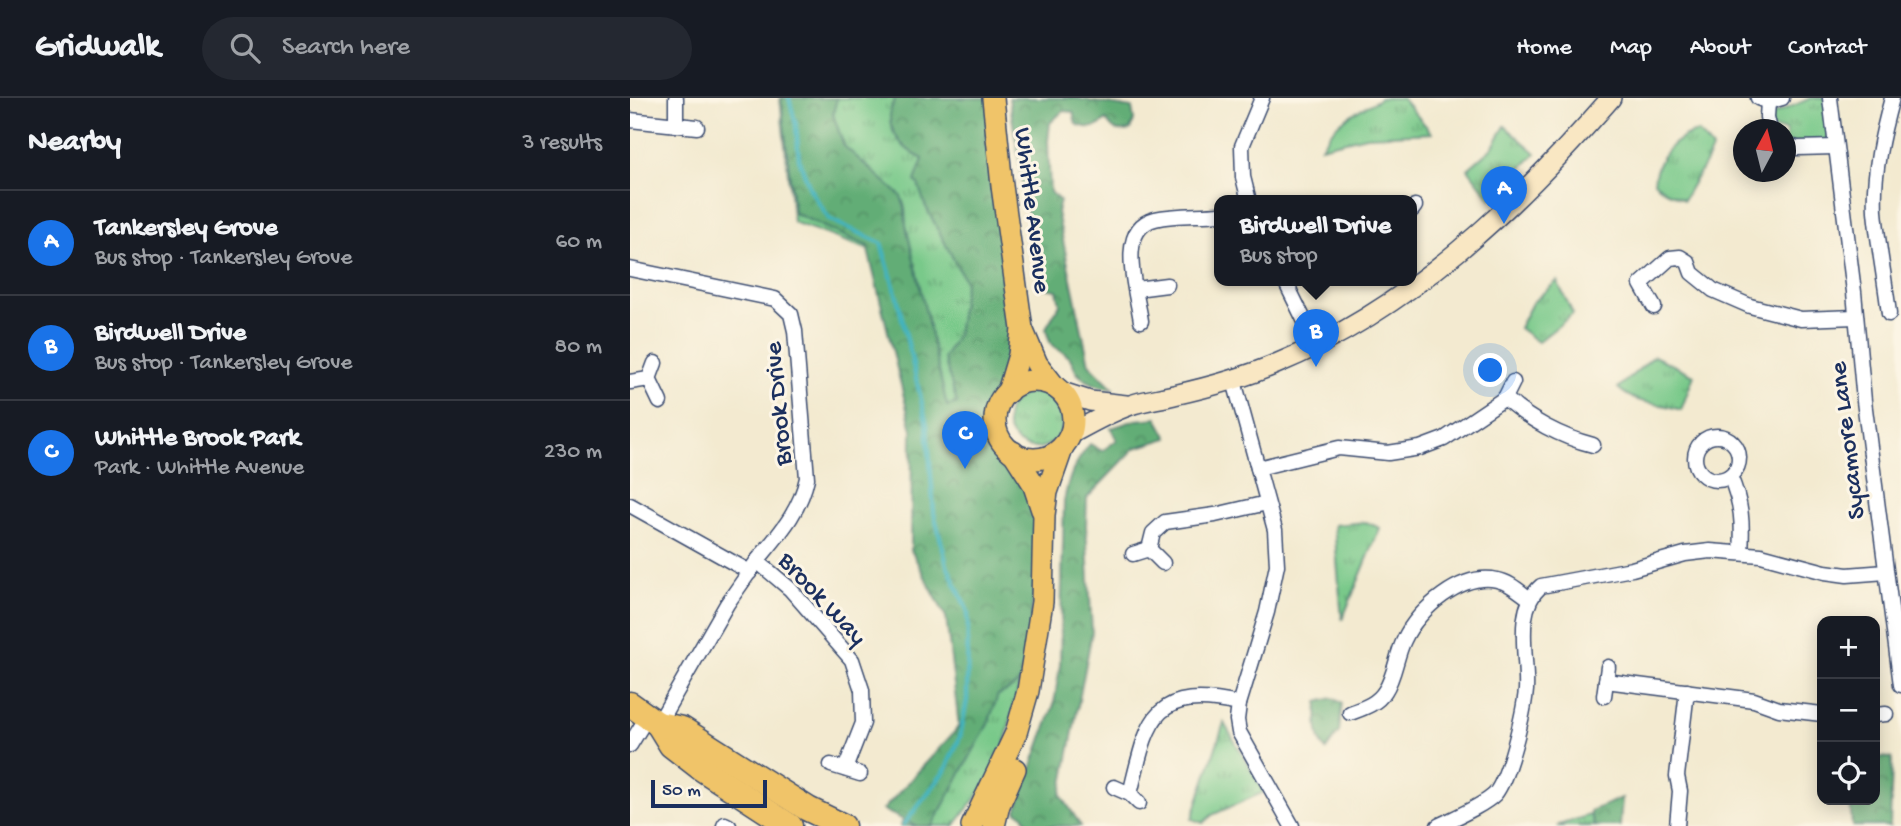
<!DOCTYPE html>
<meta charset="utf-8">
<style>
:root{--surface:#171b24;--page:#242831;--text:#f1f3f6;--muted:#9ea1a6;--line:#363941;--accent:#1a73e8}
body{margin:0;font-family:"Gochi Hand",sans-serif;background:var(--page);color:var(--text)}
.controls{position:absolute;right:21px;bottom:21px;display:grid;overflow:hidden;border-radius:14px;box-shadow:0 4px 18px #0003}
.controls button{width:63px;height:63px;display:grid;place-items:center;padding:0;border:0;border-bottom:2px solid var(--line);background:var(--surface);color:var(--text);font:35px sans-serif}
.compass{position:absolute;left:1103px;top:21px;width:63px;height:63px;border-radius:50%;background:var(--surface);box-shadow:0 4px 18px #0003;rotate:7deg}
.scale{position:absolute;left:21px;bottom:18px;width:116px;box-sizing:border-box;padding-left:7px;border:4px solid #1b2f5e;border-top:0;font-size:19px;line-height:24px;white-space:nowrap;color:#1b2f5e;-webkit-text-stroke:5px #fcf5e5;paint-order:stroke}
.you{position:absolute;left:861px;top:273px;width:24px;height:24px;margin:-18px;border:5px solid #fff;border-radius:50%;background:#1a73e8;box-shadow:0 0 0 10px #1a73e833}
.badge{display:grid;place-items:center;width:46px;height:46px;border-radius:50%;background:var(--accent);color:#fff;font-size:23px;font-weight:700}
.pin{position:absolute;translate:-50% -58px;filter:drop-shadow(0 2px 4px #0008)}
.pin::after{content:'';position:absolute;top:37px;width:24px;height:21px;background:inherit;clip-path:polygon(0 0,100% 0,50% 100%)}
.popup{position:absolute;left:584px;top:97px;width:203px;height:91px;box-sizing:border-box;display:grid;place-content:center;border-radius:14px;background:var(--surface);filter:drop-shadow(0 2px 5px #0005);font-size:23px;white-space:nowrap;color:var(--muted)}
.popup b{font-size:26px;color:var(--text)}
.popup::after{content:'';position:absolute;left:50%;top:100%;margin-left:-14px;border:14px solid transparent;border-top-color:var(--surface)}
.list{margin:0;padding:0;list-style:none}
h2{display:flex;justify-content:space-between;align-items:center;height:91px;margin:0;padding:0 28px;font-size:30px}
h2 small{font-size:23px;font-weight:400;color:var(--muted)}
.list li{display:grid;grid-template-columns:46px 1fr auto;gap:21px;align-items:center;box-sizing:border-box;height:105px;padding:0 28px;border-top:2px solid var(--line)}
.list b{display:block;font-size:26px;white-space:nowrap}
.list p{margin:0;font-size:23px;white-space:nowrap;color:var(--muted)}
.list em{font-size:23px;font-style:normal;color:var(--muted)}
.icon{flex:none;width:38px;height:38px;fill:none;stroke:currentColor;stroke-width:2;stroke-linecap:round;stroke-linejoin:round}
.map{position:relative;flex:none;width:1271px;height:728px;overflow:hidden}
header{display:flex;align-items:center;gap:42px;box-sizing:border-box;height:98px;padding:0 35px;background:var(--surface);border-bottom:2px solid var(--line)}
header strong{font-size:33px}
nav{display:flex;gap:38px;margin-inline-start:auto;font-size:24px}
.search{width:490px;height:63px;background:var(--page);display:flex;align-items:center;gap:18px;box-sizing:border-box;padding:0 24px;border-radius:38px;color:var(--muted);font-size:26px}
main{display:flex}
aside{flex:1;background:var(--surface)}
.map>svg:first-child{display:block}
.grass{fill:url(#grass-tufts);stroke:#4a7c74;stroke-width:2}
.forest{fill:url(#forest-crowns);stroke:#3e6e6a;stroke-width:2}
.lines{fill:none;stroke-linecap:round;stroke-linejoin:round}
.stream{stroke:#43b3bd;stroke-width:4.5}
.street-casing{stroke:#3b4b6f;stroke-width:17}
.secondary-casing{stroke:#3b4b6f;stroke-width:22}
.primary-casing{stroke:#3b4b6f;stroke-width:24}
.highway-casing{stroke:#3b4b6f;stroke-width:27}
.street{stroke:#fff;stroke-width:14}
.secondary{stroke:#f9e7c3;stroke-width:19}
.primary{stroke:#f0c469;stroke-width:21}
.highway{stroke:#f0c469;stroke-width:24}
.labels{text-anchor:middle;stroke-width:6;stroke-linejoin:round;paint-order:stroke}
.street-label{font-size:26px;fill:#1b2f5e;stroke:#fcf5e5}
</style>
<header>
<strong>Gridwalk</strong>
<div class="search"><svg class="icon" aria-label="search" viewBox="0 0 24 24"><circle cx="10" cy="10" r="6"/><path d="M15 15l6 6"/></svg>Search here</div>
<nav><a>Home</a><a>Map</a><a>About</a><a>Contact</a></nav>
</header>
<main>
<aside>
<h2>Nearby<small>3 results</small></h2>
<ul class="list">
<li><span class="badge">A</span><div><b>Tankersley Grove</b><p>Bus stop · Tankersley Grove</p></div><em>60 m</em></li>
<li><span class="badge">B</span><div><b>Birdwell Drive</b><p>Bus stop · Tankersley Grove</p></div><em>80 m</em></li>
<li><span class="badge">C</span><div><b>Whittle Brook Park</b><p>Park · Whittle Avenue</p></div><em>230 m</em></li>
</ul>
</aside>
<div class="map">
<svg width="1271" height="728" viewBox="0 0 1271 728">
<defs>
<pattern id="grass-tufts" width="24" height="20" patternUnits="userSpaceOnUse" patternTransform="scale(1.75)"><rect width="24" height="20" fill="#79c98a"/><path d="M3 7l-1-3M5 7V3M7 7l1-3M15 17l-1-3M17 17v-4M19 17l1-3" fill="none" stroke="#62a474"/></pattern>
<pattern id="forest-crowns" width="20" height="18" patternUnits="userSpaceOnUse" patternTransform="scale(1.75)"><rect width="20" height="18" fill="#62ad76"/><path d="M2 6a3 3 0 1 1 6 0M12 15a3 3 0 1 1 6 0" fill="none" stroke="#508d64"/></pattern>
</defs>
<rect width="100%" height="100%" fill="#fcf5e5"/>
<filter id="ink" filterUnits="userSpaceOnUse"><feTurbulence type="fractalNoise" baseFrequency=".0143" numOctaves="2"/><feDisplacementMap in="SourceGraphic" scale="14" xChannelSelector="R" yChannelSelector="G"/><feConvolveMatrix kernelMatrix="1 2 1 2 8 2 1 2 1" color-interpolation-filters="sRGB"/></filter>
<filter id="wash" filterUnits="userSpaceOnUse"><feTurbulence type="fractalNoise" baseFrequency=".00686" numOctaves="4" result="noise"/><feDisplacementMap in="SourceGraphic" scale="28" xChannelSelector="R" yChannelSelector="G"/><feGaussianBlur stdDeviation="1.57" result="paint"/><feColorMatrix in="noise" values="0 0 0 0 0 0 0 0 0 0 0 0 0 0 0 0 0 1.4 0 .05"/><feComposite in="paint" operator="in"/></filter>
<g filter="url(#wash)">
<rect width="100%" height="100%" fill="#f3ead0"/>
<g class="grass">
<path d="M150,0H356L378,299L363,329L403,529L369,669L324,728H270L330,625L327,575L283,330L242,153L163,124Z"/>
<path d="M751,0H772L802,35L736,38L691,49C709,18 723,17 751,0Z"/>
<path d="M1181,0H1195L1199,47H1156V32L1140,31L1137,19Z"/>
<path d="M875,28L906,55L861,101L838,71L862,50Z"/>
<path d="M1068,34L1082,51C1075,70 1062,83 1054,102L1035,93L1024,84C1026,60 1044,39 1068,34Z"/>
<path d="M927,183L943,216L908,244L889,230L902,205Z"/>
<path d="M1024,258L1064,277L1051,312C1027,303 1009,309 988,290Z"/>
<circle cx="405" cy="322" r="28"/>
<path d="M736,424L750,430L712,522L704,427Z"/>
<path d="M594,625L634,694L582,717L573,725L562,721Z"/>
<path d="M972,713L975,728H928L929,727Z"/>
</g>
<g class="forest">
<path d="M151,0H207L203,16L214,48L271,98L275,110L276,127L317,308L327,305L314,260L327,237L335,183L295,107L288,86L285,83L293,61C269,50 250,25 266,0H358L360,23L355,46L366,69L386,224L378,282L367,304L363,319L362,336L368,349L380,360L401,392L410,447L393,581L381,591L368,597L358,626L302,728H286L253,712L329,629L316,519L281,452L282,332L237,148L164,115Z"/>
<path d="M379,0H443L502,10L504,22L500,32C487,35 484,33 476,22C467,31 458,31 446,26L443,14L433,13L420,25L418,43L420,94L430,103L427,114L459,266L483,290C472,291 455,283 447,275C444,271 443,263 439,259C426,246 421,256 416,230L430,206L427,192L409,189Z"/>
<path d="M527,320L538,340L505,350L457,400L456,428L462,534L431,697L451,728H399L393,717L386,713L424,606L430,567L434,403C439,378 444,366 460,346L472,353L487,342L481,330L506,322Z"/>
<path d="M702,600L712,605L709,634L696,652C685,640 687,619 688,604Z"/>
<path d="M1245,659L1262,660L1260,728H1222L1220,702H1245Z"/>
<path d="M992,700L990,728H964L960,713Z"/>
</g>
<g class="lines">
<path class="stream" d="M159,0L166,27L169,61L180,91L199,121L251,145L267,199L297,327L304,415L317,467L338,514L337,602L330,639L315,673L274,726"/>
</g>
</g>
<g filter="url(#ink)">
<g class="lines">
<g class="street-casing">
<g id="street">
<path d="M1128,0L1138,4L1152,0"/>
<path d="M1200,0L1224,194L1234,303L1271,587"/>
<path d="M1138,4L1137,19L1140,32"/>
<path d="M0,22L67,29"/>
<path d="M46,27V0"/>
<path d="M1156,47L1168,50L1205,49"/>
<path d="M619,103L613,79L612,48L632,0"/>
<path d="M782,112L785,108"/>
<path d="M0,171L145,201L161,216L165,233L177,380C170,414 148,437 127,463"/>
<path d="M655,183L687,248"/>
<path d="M506,191L537,187"/>
<path d="M1024,209L1011,186L1040,160L1050,159L1058,164L1062,175L1083,192L1120,208L1171,221L1226,219"/>
<path d="M1259,216C1255,181 1248,147 1245,113C1243,75 1252,36 1262,0"/>
<path d="M511,223C507,194 485,131 525,121C545,116 569,118 590,116"/>
<path d="M25,265L19,281L30,304"/>
<path d="M604,283L645,432L647,467L637,514L609,606L607,622L609,634L662,728"/>
<path d="M0,284L19,281"/>
<path d="M883,284L875,300C899,322 931,339 963,347"/>
<circle cx="1087" cy="360" r="22"/>
<path d="M628,370L709,350L758,355L790,350L814,341L875,300"/>
<path d="M1100,378C1112,407 1113,424 1111,455"/>
<path d="M0,407L120,474"/>
<path d="M519,451L523,435L535,424L585,417L637,405"/>
<path d="M503,456L519,451L533,465"/>
<path d="M976,583L1124,602L1149,611L1192,616"/>
<path d="M974,598L978,569"/>
<path d="M720,615C734,610 747,606 755,593C765,578 766,558 774,542C788,511 832,474 867,482C880,484 890,494 900,501"/>
<path d="M1245,617L1256,616"/>
<path d="M28,626L97,506L127,463L160,491L222,562L232,592L233,625L215,671"/>
<path d="M0,647L17,619"/>
<path d="M201,667L230,676"/>
<path d="M484,689L500,696L509,705"/>
<path d="M500,696C518,623 521,587 609,606"/>
<path d="M94,728L95,726L99,728"/>
<path d="M808,728C824,720 853,708 865,696C879,679 894,614 896,592C898,560 883,512 911,488L1002,471L1055,456L1080,453L1131,457L1195,474L1217,477L1256,474"/>
<path d="M1047,728L1050,693L1047,678L1057,593"/>
</g>
</g>
<g class="secondary-casing">
<g id="secondary">
<path d="M432,294L460,303L496,307"/>
<path d="M441,336C459,326 478,315 498,308C513,302 529,301 544,297C580,289 613,280 646,266C780,211 887,108 981,0"/>
</g>
</g>
<g class="primary-casing">
<g id="primary">
<path d="M363,0L372,88L392,231L389,257L378,294"/>
<path d="M393,233L407,266L425,289"/>
<circle cx="404" cy="322" r="39"/>
<path d="M383,354L403,385L412,412"/>
<path d="M342,728L386,635L398,593L412,504L414,417L417,394L433,348"/>
<path d="M364,728L369,707L385,671"/>
</g>
</g>
<g class="highway-casing">
<g id="highway">
<path d="M0,606L28,626L41,647L72,671L160,728"/>
<path d="M28,626L52,631L178,711L213,728"/>
</g>
</g>
<use href="#street" class="street"/>
<use href="#secondary" class="secondary"/>
<use href="#primary" class="primary"/>
<use href="#highway" class="highway"/>
</g>
</g>
<g class="labels">
<g class="street-label">
<text transform="translate(405 112) rotate(83)" y="9">Whittle Avenue</text>
<text transform="translate(146 306) rotate(-95)" y="9">Brook Drive</text>
<text transform="translate(1215 343) rotate(-97)" y="9">Sycamore Lane</text>
<text transform="translate(194 499) rotate(47)" y="9">Brook Way</text>
</g>
</g>
</svg>
<div class="controls">
<button>+</button>
<button>−</button>
<button><svg class="icon" aria-label="locate" viewBox="0 0 24 24"><circle cx="12" cy="12" r="6"/><path d="M12 2v4M12 18v4M2 12h4M18 12h4"/></svg></button>
</div>
<svg class="compass" viewBox="-18 -18 36 36"><path d="M0-13l5 13h-10z" fill="#e53935"/><path d="M0 13l5-13h-10z" fill="#9ea1a6"/></svg>
<div class="scale">50 m</div>
<div class="you"></div>
<div class="pin badge" style="left:874px;top:126px">A</div>
<div class="pin badge" style="left:686px;top:269px">B</div>
<div class="popup"><b>Birdwell Drive</b>Bus stop</div>
<div class="pin badge" style="left:335px;top:371px">C</div>
</div>
</main>
